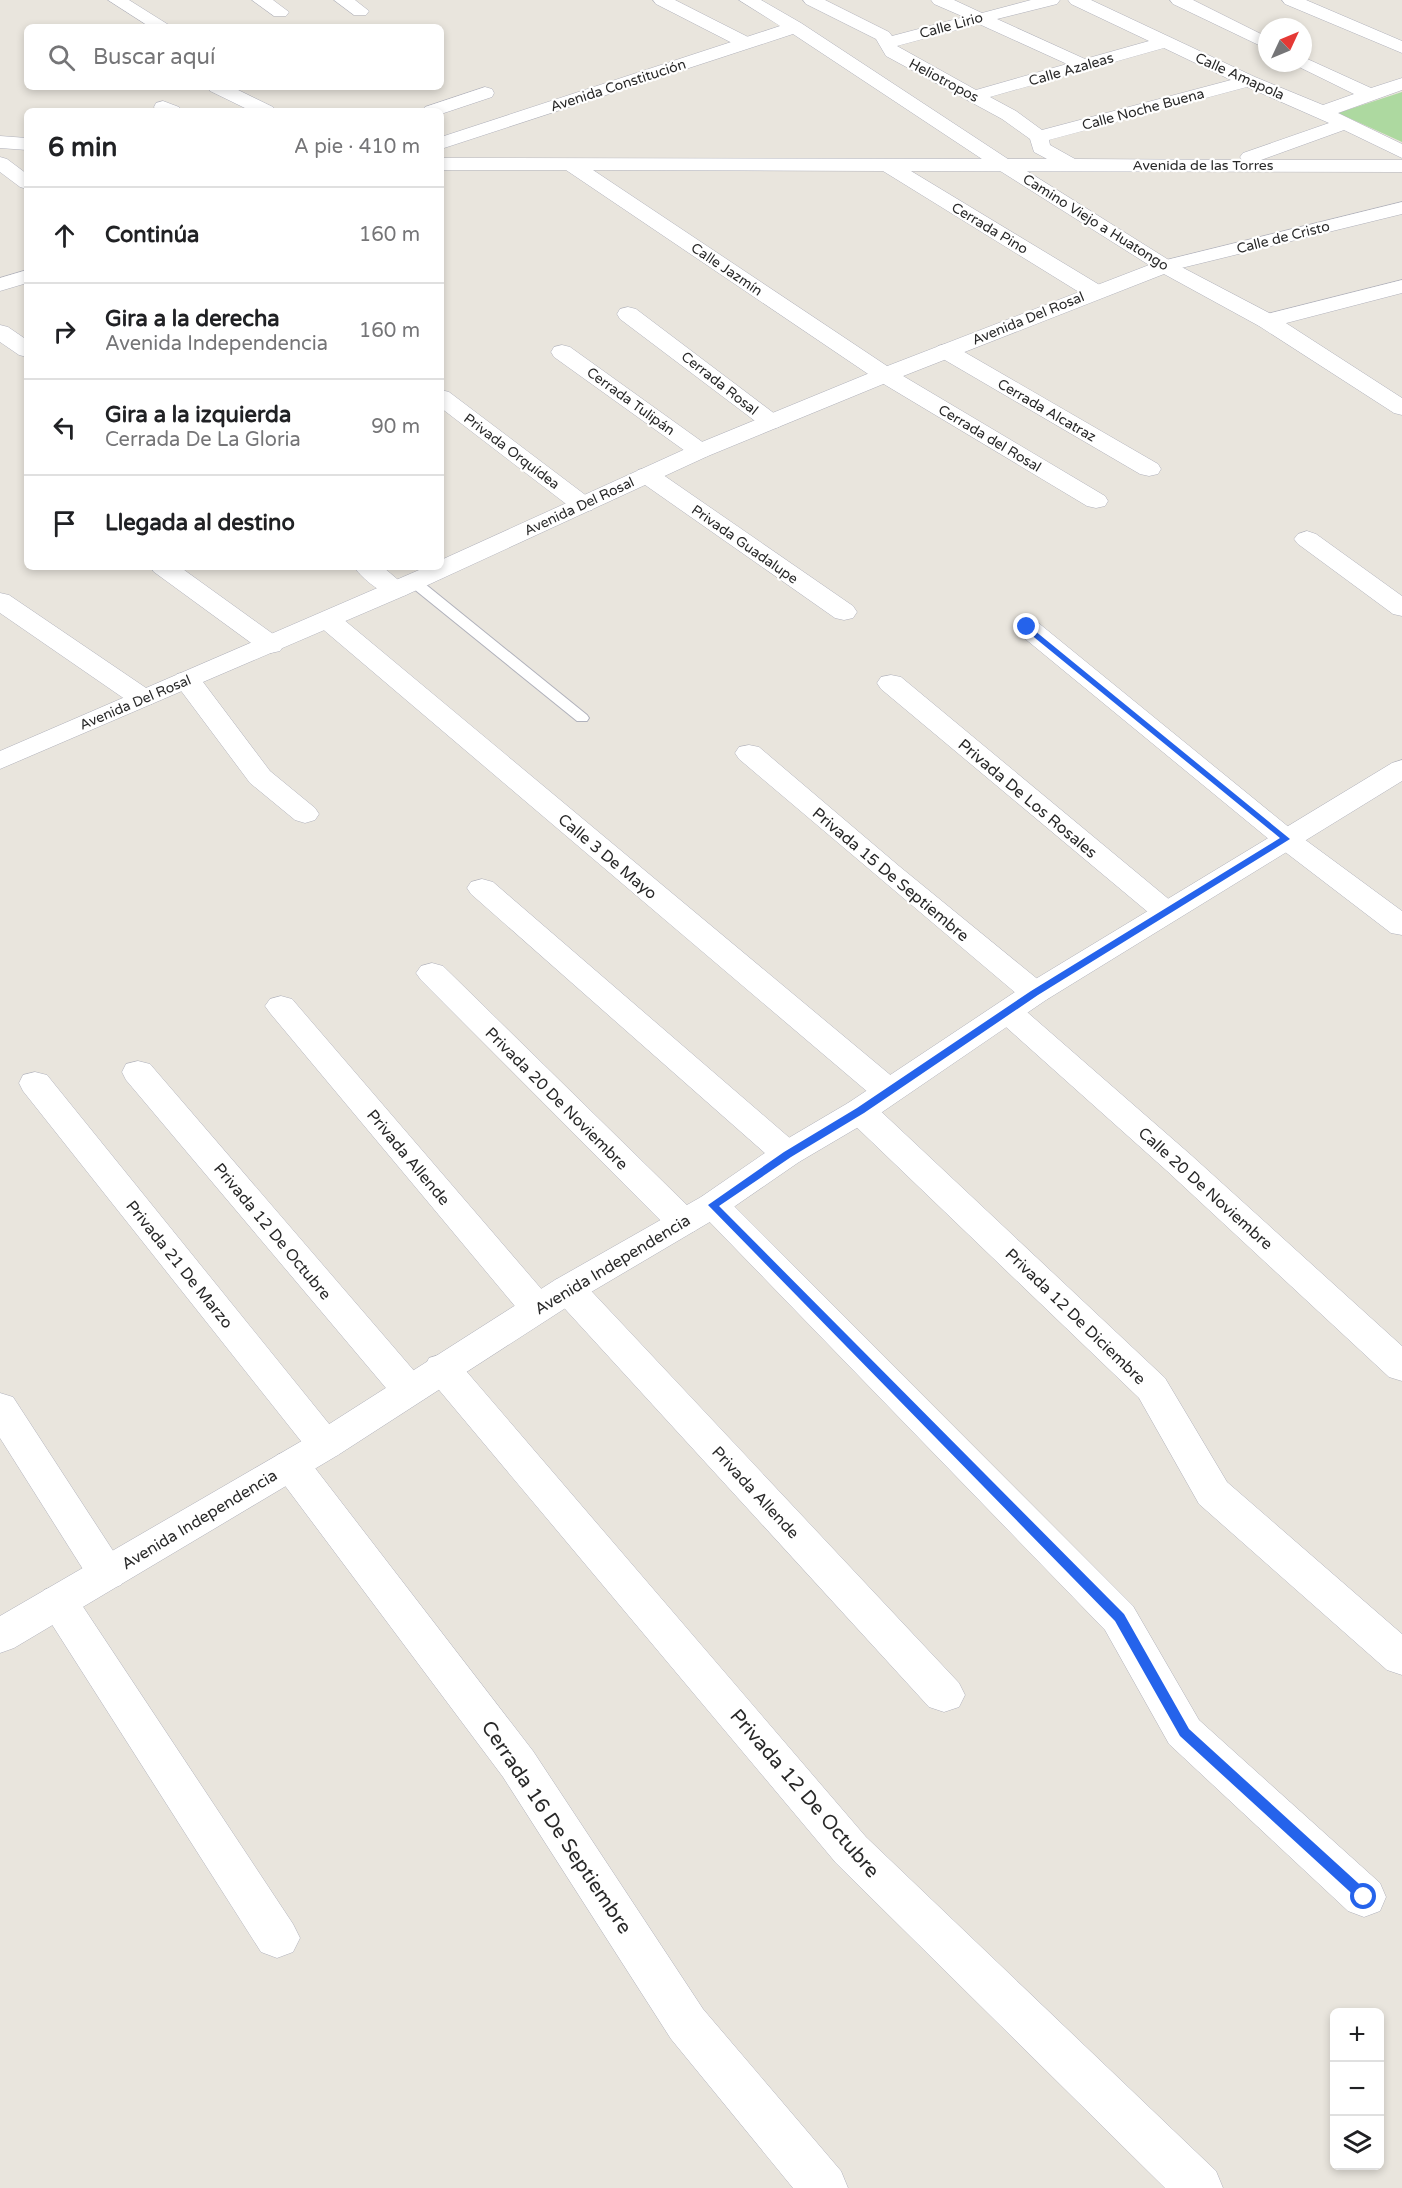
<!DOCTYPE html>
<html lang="es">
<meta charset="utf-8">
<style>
:root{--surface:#fff;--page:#f2f2f2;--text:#202124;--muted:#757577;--line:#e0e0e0}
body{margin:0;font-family:"Varela Round",sans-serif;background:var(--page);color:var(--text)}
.controls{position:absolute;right:18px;bottom:18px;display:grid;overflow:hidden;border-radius:9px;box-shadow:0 3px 9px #0003}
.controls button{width:54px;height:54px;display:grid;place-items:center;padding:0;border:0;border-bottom:2px solid var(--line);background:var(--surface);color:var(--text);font:30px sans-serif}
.compass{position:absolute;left:1258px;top:18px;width:54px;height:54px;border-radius:50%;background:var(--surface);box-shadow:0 3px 9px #0003;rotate:46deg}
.stop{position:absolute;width:18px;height:18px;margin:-14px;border:4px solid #2563eb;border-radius:50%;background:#fff}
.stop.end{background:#2563eb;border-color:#fff;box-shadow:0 2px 6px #0008}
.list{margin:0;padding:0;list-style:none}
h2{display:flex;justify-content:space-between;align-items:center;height:78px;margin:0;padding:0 24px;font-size:26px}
h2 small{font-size:20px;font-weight:400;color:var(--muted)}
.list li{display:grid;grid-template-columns:39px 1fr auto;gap:18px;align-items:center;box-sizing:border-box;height:96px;padding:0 24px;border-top:2px solid var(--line)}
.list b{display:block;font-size:22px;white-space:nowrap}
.list p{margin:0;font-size:20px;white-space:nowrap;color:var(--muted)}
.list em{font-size:20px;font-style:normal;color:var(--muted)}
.icon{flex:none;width:33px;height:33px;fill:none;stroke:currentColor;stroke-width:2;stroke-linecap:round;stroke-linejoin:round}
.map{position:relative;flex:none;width:1402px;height:2188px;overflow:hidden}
.search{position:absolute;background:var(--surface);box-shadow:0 3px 9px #0003;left:24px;top:24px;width:420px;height:66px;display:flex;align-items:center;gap:15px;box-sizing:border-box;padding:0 21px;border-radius:9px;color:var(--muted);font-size:22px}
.panel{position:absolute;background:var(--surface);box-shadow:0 3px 9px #0003;left:24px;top:108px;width:420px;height:462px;border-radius:9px}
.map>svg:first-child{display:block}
.green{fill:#add9a0}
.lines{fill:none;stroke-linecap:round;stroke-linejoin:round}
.lane-casing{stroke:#b0b1bb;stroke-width:2}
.street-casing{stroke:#b0b1bb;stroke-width:1}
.secondary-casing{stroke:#b0b1bb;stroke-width:1}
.lane{fill:#fff;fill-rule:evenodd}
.street{fill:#fff;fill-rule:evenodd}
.secondary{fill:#fff;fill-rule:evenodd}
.route{fill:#2563eb}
.labels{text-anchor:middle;stroke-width:4.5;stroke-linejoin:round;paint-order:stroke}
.far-street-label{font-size:14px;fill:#292929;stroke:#fff}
.street-label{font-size:16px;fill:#292929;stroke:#fff}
.near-street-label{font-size:20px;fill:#292929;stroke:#fff}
</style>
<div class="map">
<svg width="1402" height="2188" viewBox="0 0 1402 2188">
<rect width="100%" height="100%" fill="#e9e5dd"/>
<path class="green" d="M1402,92V142L1338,113Z"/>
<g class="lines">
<g class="lane-casing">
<path id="lane" d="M414,578L419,579L587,715L589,718L587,721H577L409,585L408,582Z"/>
</g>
<g class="street-casing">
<g id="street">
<path d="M108,0H129L172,27H150Z"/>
<path d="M252,0H273L289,12L286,16H274Z"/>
<path d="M334,0H355L369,11L366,15H354Z"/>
<path d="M653,0H675L752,39L755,43L752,47H740L656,4Z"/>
<path d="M803,0H825L889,32L892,36L964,17L934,4L931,0H954L982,13L1031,0H1060L1057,4L997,19L1085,59L1149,41L1071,4L1068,0H1091L1255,77L1323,105L1354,94L1297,66L1295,63H1303V57L1371,88L1402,78V90L1338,113L1402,144V158L1344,130L1261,160H1402V172L911,171L1103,287L1106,292L1103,297L1095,298L1087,297L883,171L593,170L893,370L1105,496L1108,501L1105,506L1096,508L1087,506L877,380L566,170H441V158L1047,159L1034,152L1030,139L1002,119L886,56L876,39L806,4ZM979,24L1067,64L976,90L897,46ZM1164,48L1231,80L1042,130L1016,111L990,97ZM1247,87L1329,123L1243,153L1240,157L1242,160L1075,159L1050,145L1049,140Z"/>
<path d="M1170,0H1193L1267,37V49L1173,4Z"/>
<path d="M1282,0H1306L1402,41V53L1285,4Z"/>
<path d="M208,87H232L273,107L275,111H251L210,91Z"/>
<path d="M485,87L492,89L494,93L492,97L441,114V111H423L425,107Z"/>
<path d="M163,101L179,107L181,111H156L154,107L156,103Z"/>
<path d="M0,136L27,138V150L0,148Z"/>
<path d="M0,157L7,159L27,174V189L20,187L0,172Z"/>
<path d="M1402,202V214L1165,272L1158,270L1154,266L1158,262Z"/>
<path d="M1402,280V293L1267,328L1259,326L1256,321L1259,316Z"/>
<path d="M628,307L636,309L779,417L783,422L779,427L771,429L763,427L620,319L617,314L620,309Z"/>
<path d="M0,325L8,327L27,340V357L19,355L0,342Z"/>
<path d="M946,344L954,346L1158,464L1161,469L1158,474L1149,476L1140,474L938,356L935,351L938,346Z"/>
<path d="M562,345L570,347L708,446L712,451L708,456L700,458L692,456L554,357L551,352L554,347Z"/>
<path d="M441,390L449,392L592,500L595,505L592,510L583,512L574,510L441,408Z"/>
<path d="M647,468L656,470L853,606L857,612L853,618L844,620L835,618L638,480L635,475L638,470Z"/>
<path d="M1307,531L1316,534L1402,596V616L1393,614L1298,544L1294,539L1298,534Z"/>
<path d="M150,567H180L280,639L284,645L280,651L271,653L262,651L154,572Z"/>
<path d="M354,567H383L410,590L406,595C388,600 365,582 354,567Z"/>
<path d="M0,593L9,595L152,692L156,698L152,704L142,706L132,704L0,613Z"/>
<path d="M328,612L337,614L900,1083L904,1091L900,1099L888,1102L876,1099L319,626L315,620L319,614Z"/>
<path d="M1027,619L1036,621L1296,833L1402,911V935L1391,933L1276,845L1018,633L1014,627L1018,621Z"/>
<path d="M187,672L197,674L270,771L315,808L319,814L315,820L305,823L295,820L250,783L173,680L177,674Z"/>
<path d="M891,675L901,677L1177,906L1181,912L1177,918L1166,921L1155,918L881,689L877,683L881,677Z"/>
<path d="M749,745L759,747L899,866L1046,986L1051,993L1046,1000L1035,1003L1024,1000L739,759L735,753L739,747Z"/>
<path d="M482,879L493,882L799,1146L804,1154L799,1162L787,1165L775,1162L471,894L467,888L471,882Z"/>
<path d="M432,963L443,966L695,1213L700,1222L695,1231L683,1234L671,1231L421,980L416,973L421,966Z"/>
<path d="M281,996L292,999L550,1299L555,1308L550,1317L537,1321L524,1317L270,1013L265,1006L270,999Z"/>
<path d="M1008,1002L1019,1005L1191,1155L1402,1346V1381L1389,1377L1167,1171L997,1019L992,1012L997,1005Z"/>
<path d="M138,1061L150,1064L422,1380L428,1390L422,1400L409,1404L396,1400L126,1080L122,1072L126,1064Z"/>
<path d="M35,1072L47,1075L338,1435L344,1445L338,1455L325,1459L312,1455L23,1091L19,1083L23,1075Z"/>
<path d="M860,1100L872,1103L1165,1378L1227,1482L1402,1634V1675L1387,1670L1199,1504L1139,1398L848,1119L843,1111L848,1103Z"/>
<path d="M713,1193L725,1197L1133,1606L1199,1720L1380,1883L1386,1897L1380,1911L1364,1917L1348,1911L1169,1744L1105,1630L701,1213L696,1205L701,1197Z"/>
<path d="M568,1276L581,1280L959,1683L965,1695L959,1707L944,1712L929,1707L555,1298L550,1289L555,1280Z"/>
<path d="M442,1354L455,1358L866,1837L1216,2171L1223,2188H1165L836,1863L429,1378L424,1368L429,1358Z"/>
<path d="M0,1393L13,1397L121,1563L127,1574L121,1585L107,1590L93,1585L0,1438Z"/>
<path d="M291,1450L305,1455L533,1751L703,2009L841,2171L848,2188H793L671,2039L503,1777L277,1475L272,1465L277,1455Z"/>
<path d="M58,1585L72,1590L293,1924L300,1938L293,1952L277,1958L261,1952L44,1612L38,1601L44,1590Z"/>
</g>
</g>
<g class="secondary-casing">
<g id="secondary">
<path d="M739,0H761L801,23L1011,161L1172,262L1275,316L1402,398V415L1394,413L1259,326L1164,274L893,380L708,456L406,595L0,769V751L426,567H441V560L692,446L877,370L1149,265L997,169L793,34L441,149V137L780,26Z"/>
<path d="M27,270V283L0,291V278Z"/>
<path d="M1402,760V781L1046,1000L872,1119L799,1162L725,1213L581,1298L338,1455L14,1648L0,1653V1616L312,1435L555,1280L701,1197L775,1146L848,1103L1024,986L1392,763Z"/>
</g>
</g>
<use href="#lane" class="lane"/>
<use href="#street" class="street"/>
<use href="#secondary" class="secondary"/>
</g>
<path class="route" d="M1024,626H1029L1290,839L1038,995L864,1113L791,1157L719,1206L1124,1614L1189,1729L1369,1893L1371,1897L1369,1901L1364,1903L1360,1901L1180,1736L1115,1621L708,1205L784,1152L857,1108L1031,991L1280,838L1024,629Z"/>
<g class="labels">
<g class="far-street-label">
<text transform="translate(951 25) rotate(-15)" y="5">Calle Lirio</text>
<text transform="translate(1071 69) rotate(-16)" y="5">Calle Azaleas</text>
<text transform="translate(1240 76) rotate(24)" y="5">Calle Amapola</text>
<text transform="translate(944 80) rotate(28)" y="5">Heliotropos</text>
<text transform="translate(618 85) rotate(-18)" y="5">Avenida Constitución</text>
<text transform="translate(1143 109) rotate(-15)" y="5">Calle Noche Buena</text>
<text x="1203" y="170">Avenida de las Torres</text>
<text transform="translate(1096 222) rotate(32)" y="5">Camino Viejo a Huatongo</text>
<text transform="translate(990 228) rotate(31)" y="5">Cerrada Pino</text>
<text transform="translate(1283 237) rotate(-14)" y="5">Calle de Cristo</text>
<text transform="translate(727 269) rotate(34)" y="5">Calle Jazmín</text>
<text transform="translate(1028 318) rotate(-22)" y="5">Avenida Del Rosal</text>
<text transform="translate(720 383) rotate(38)" y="5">Cerrada Rosal</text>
<text transform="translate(631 401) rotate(36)" y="5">Cerrada Tulipán</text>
<text transform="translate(1047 410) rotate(30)" y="5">Cerrada Alcatraz</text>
<text transform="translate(990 438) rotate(31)" y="5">Cerrada del Rosal</text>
<text transform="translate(512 451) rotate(37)" y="5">Privada Orquídea</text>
<text transform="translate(579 506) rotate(-25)" y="5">Avenida Del Rosal</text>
<text transform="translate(745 544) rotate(35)" y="5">Privada Guadalupe</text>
<text transform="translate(135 702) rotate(-23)" y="5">Avenida Del Rosal</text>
</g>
<g class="street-label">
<text transform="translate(1028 798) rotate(40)" y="6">Privada De Los Rosales</text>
<text transform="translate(608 856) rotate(40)" y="6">Calle 3 De Mayo</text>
<text transform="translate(891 874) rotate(40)" y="6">Privada 15 De Septiembre</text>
<text transform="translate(557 1098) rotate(45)" y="6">Privada 20 De Noviembre</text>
<text transform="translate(409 1157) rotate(50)" y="6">Privada Allende</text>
<text transform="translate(1206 1188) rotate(42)" y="6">Calle 20 De Noviembre</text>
<text transform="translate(273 1231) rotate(50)" y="6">Privada 12 De Octubre</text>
<text transform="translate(180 1264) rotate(51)" y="6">Privada 21 De Marzo</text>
<text transform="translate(612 1264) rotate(-31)" y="6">Avenida Independencia</text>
<text transform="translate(1076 1316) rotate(44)" y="6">Privada 12 De Diciembre</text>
<text transform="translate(756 1492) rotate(47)" y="6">Privada Allende</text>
<text transform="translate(199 1519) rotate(-31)" y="6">Avenida Independencia</text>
</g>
<g class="near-street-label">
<text transform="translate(805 1793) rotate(49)" y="7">Privada 12 De Octubre</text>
<text transform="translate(557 1827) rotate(56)" y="7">Cerrada 16 De Septiembre</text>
</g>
</g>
</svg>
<div class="controls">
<button>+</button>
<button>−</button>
<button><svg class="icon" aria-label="layers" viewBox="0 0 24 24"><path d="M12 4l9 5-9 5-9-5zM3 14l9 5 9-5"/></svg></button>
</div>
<svg class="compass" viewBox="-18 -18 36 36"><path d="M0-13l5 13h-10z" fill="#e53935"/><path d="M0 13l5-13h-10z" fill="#757577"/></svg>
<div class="stop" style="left:1364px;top:1897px"></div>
<div class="stop end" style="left:1027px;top:627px"></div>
<div class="search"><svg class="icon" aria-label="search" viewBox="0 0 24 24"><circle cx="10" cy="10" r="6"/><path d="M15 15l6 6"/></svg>Buscar aquí</div>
<section class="panel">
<h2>6 min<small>A pie · 410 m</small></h2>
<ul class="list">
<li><svg class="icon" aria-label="ahead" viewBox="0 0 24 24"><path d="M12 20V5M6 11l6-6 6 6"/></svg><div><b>Continúa</b></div><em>160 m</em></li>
<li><svg class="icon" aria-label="right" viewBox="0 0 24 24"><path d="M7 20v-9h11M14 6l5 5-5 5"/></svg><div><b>Gira a la derecha</b><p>Avenida Independencia</p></div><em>160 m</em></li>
<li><svg class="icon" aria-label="left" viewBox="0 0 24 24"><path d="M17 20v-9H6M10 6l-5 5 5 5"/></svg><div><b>Gira a la izquierda</b><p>Cerrada De La Gloria</p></div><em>90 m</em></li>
<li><svg class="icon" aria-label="arrive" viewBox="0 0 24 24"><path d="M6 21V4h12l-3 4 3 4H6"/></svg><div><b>Llegada al destino</b></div></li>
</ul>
</section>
</div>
